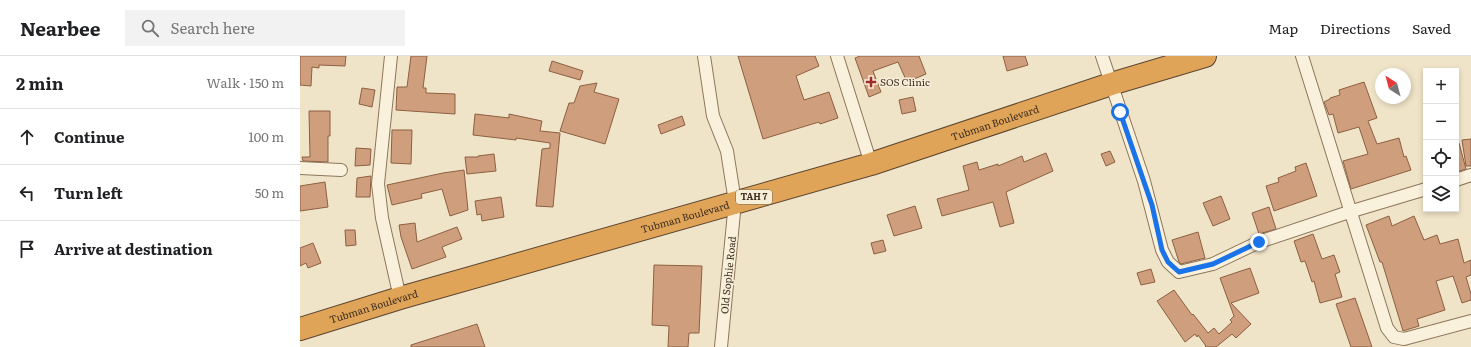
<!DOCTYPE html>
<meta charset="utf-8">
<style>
:root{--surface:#fff;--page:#f2f2f2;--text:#202124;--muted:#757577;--line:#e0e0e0}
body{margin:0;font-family:Literata,serif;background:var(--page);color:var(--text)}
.controls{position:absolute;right:12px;top:12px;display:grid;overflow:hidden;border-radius:0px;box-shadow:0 2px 6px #0003}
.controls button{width:36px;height:36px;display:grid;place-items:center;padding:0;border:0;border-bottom:1px solid var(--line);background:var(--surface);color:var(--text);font:20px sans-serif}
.compass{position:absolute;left:1075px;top:12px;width:36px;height:36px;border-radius:50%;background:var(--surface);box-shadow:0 2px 6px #0003;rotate:324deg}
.stop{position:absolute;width:12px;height:12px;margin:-9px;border:3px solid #1a73e8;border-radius:50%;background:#fff}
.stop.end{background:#1a73e8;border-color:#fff;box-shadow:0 1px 4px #0008}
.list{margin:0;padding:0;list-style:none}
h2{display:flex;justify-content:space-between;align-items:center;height:52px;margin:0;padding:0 16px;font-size:17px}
h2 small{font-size:13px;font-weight:400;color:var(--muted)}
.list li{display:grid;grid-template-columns:26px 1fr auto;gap:12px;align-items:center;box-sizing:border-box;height:56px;padding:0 16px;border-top:1px solid var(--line)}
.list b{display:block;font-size:15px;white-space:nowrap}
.list em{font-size:13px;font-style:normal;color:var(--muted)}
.icon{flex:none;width:22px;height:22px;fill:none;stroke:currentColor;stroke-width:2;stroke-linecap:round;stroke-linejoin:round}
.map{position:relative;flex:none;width:1171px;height:291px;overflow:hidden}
header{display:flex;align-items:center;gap:24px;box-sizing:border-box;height:56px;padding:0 20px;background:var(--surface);border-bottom:1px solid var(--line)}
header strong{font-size:19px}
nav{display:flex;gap:22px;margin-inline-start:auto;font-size:14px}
.search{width:280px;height:36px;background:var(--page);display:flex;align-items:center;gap:10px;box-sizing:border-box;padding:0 14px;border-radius:0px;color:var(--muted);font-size:15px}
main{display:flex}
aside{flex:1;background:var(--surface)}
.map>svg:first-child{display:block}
.building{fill:#cf9f7d;stroke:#8d5f41}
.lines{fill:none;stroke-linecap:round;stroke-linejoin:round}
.street-casing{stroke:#8d765c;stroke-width:14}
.highway-casing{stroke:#5b4430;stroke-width:24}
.street{stroke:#faf1dc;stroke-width:12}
.highway{stroke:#e0a458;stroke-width:22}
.route{stroke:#1a73e8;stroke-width:5}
.poi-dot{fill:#9e2a2b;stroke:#f7eed8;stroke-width:1.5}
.labels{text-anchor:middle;stroke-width:3;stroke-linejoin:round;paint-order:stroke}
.shield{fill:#f7eed8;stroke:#756857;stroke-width:1}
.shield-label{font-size:9px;font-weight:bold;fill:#3d2e20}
.poi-label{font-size:10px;fill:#3d2e20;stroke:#f7eed8;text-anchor:start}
.street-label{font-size:10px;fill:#3d2e20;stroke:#f7eed8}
</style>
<header>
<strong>Nearbee</strong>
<div class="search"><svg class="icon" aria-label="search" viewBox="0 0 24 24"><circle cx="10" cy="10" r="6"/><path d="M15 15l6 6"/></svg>Search here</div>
<nav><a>Map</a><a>Directions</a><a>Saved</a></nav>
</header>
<main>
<aside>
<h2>2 min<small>Walk · 150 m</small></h2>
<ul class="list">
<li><svg class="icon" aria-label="ahead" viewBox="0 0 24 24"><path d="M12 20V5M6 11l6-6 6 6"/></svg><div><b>Continue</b></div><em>100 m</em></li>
<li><svg class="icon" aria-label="left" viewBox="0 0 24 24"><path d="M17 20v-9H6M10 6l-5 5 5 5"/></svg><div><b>Turn left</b></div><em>50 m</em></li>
<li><svg class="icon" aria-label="arrive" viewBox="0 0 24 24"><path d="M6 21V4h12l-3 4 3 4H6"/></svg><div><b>Arrive at destination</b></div></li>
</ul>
</aside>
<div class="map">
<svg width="1171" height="291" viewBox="0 0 1171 291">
<rect width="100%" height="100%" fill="#f0e4c8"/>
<g class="building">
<path d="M0,0H46L45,10L19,9V12L12,11L11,30L0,29Z"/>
<path d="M111,0H127L123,32H126V37L155,38V58L96,54L97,31H107Z"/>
<path d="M438,0H515L519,10L496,20L504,44L529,36L538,62L520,68L519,66L463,83Z"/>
<path d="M560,0H619L626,18L607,26L598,6L573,15L581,36L569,41L555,2Z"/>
<path d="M703,0H725L728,9L707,15Z"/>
<path d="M252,5L283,15L280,24L249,15Z"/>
<path d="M1064,26L1077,62L1068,65L1077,88L1099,82L1104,101L1106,100L1111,114L1051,133L1043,105L1068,98L1059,71L1038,77L1033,58L1029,59L1024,46L1030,43V42L1040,39L1039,34Z"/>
<path d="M297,27L294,36L319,43L305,88L260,75L269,47H274L280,30Z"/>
<path d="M62,32L75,34L72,51L59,48Z"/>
<path d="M613,41L616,55L602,58L599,44Z"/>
<path d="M9,55H30V80H28V106L3,105L2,101H10Z"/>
<path d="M175,58L209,62V58L242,65L240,75L260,77L253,151L236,150L242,93L250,92V87L216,82V84L173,79Z"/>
<path d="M382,60L385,69L361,78L358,69Z"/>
<path d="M92,74H112L111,108L91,107Z"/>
<path d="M1171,83V110H1166L1162,84Z"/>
<path d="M1159,87L1166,113L1157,116L1156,88Z"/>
<path d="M56,92L71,93L70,109L55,110Z"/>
<path d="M810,95L815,106L806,110L801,98Z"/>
<path d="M746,97L753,115L706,136L714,167L700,171L693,146L642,160L637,143L669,134L663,110L677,106L679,114L698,108V110L722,100L724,106Z"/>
<path d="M194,98L196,115L167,118L165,101H178V100Z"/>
<path d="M1006,107L1017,140L974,155L966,130L979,126L978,122L996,115L995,111Z"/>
<path d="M164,114L168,154L150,160L142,133L121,138L122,142L92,149L87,129L143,117Z"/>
<path d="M71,120L70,141H56L57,122Z"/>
<path d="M25,126L28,151L0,155V130Z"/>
<path d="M921,140L930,163L913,170L903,147Z"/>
<path d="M201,141L204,161L182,165L181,158L177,159L175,145Z"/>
<path d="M615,150L622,172L594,180L587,159Z"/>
<path d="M969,151L976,173L959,178L952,157Z"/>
<path d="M1089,160L1092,170L1114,160L1124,184L1137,179L1140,188L1158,183L1164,207L1171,204V219L1166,221L1171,238V244L1162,247L1153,220L1136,225L1145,254L1117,263L1119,270L1103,275L1082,206H1080L1066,169Z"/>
<path d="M115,167L117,186L157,171L162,183L142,191L146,201L112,213L101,181L99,169Z"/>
<path d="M45,174H55L56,189L46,190Z"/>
<path d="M898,176L905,202L881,208L879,206L872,184Z"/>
<path d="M1013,178L1022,203L1034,199L1040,216L1035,218L1042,241L1020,247L1014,225L1012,226L1005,205L1001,206L994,185Z"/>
<path d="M583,184L586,195L574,198L571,187Z"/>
<path d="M13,187L21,207L8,212L6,207L0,210V192Z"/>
<path d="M354,209L402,210L399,277H389L388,291H368L369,270L352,269Z"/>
<path d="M950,212L959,237L931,247L951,268L936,282L932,278L916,291H905L906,290L898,279L897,281L895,278L885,286L857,245L874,234L892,259L893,258L908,277L914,272L919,278L932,266L930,264L934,260L920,222Z"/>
<path d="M851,213L855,226L841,229L837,217Z"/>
<path d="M1055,242L1072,291H1051L1036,248Z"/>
<path d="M177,268L185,291H111V289Z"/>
</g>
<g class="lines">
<g class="street-casing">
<g id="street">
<path d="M91,0L78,128L82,162L100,242"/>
<path d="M404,0L413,60L427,95L435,146L421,291"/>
<path d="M537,0L571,108"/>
<path d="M802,0L844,125L862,194L868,206L879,216L913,208L959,186L1049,156L1126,133"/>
<path d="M1002,0L1087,272L1094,281L1104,283L1171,265"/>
<path d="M0,112L41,114"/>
<path d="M1156,124L1171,119"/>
</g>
</g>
<g class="highway-casing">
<g id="highway">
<path id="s1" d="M0,273L100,242L571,108L811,28L905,0"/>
</g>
</g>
<use href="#street" class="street"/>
<use href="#highway" class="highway"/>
</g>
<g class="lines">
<path class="route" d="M820,56L844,126L852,149L862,194L868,206L879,216L913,208L959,186"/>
</g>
<path class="poi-dot" d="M569 20h4v4h4v4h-4v4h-4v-4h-4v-4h4z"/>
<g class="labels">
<rect class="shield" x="436" y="134" width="36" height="14" rx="3"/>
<g class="shield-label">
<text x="454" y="144">TAH 7</text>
</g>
<g class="poi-label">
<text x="580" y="30">SOS Clinic</text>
</g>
<g class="street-label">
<text dy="4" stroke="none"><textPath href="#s1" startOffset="725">Tubman Boulevard</textPath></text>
<text dy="4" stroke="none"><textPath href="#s1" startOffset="401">Tubman Boulevard</textPath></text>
<text transform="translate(428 219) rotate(-84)" y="4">Old Sophie Road</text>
<text dy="4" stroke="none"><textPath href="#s1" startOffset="77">Tubman Boulevard</textPath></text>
</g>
</g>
</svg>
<div class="controls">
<button>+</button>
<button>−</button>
<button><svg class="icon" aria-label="locate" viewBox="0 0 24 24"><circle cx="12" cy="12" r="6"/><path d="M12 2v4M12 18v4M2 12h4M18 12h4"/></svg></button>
<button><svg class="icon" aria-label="layers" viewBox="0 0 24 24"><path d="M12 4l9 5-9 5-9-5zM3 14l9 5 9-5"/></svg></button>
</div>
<svg class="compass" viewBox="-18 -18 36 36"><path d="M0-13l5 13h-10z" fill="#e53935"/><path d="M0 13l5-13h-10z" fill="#757577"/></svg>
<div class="stop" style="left:820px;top:56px"></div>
<div class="stop end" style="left:959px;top:186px"></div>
</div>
</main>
